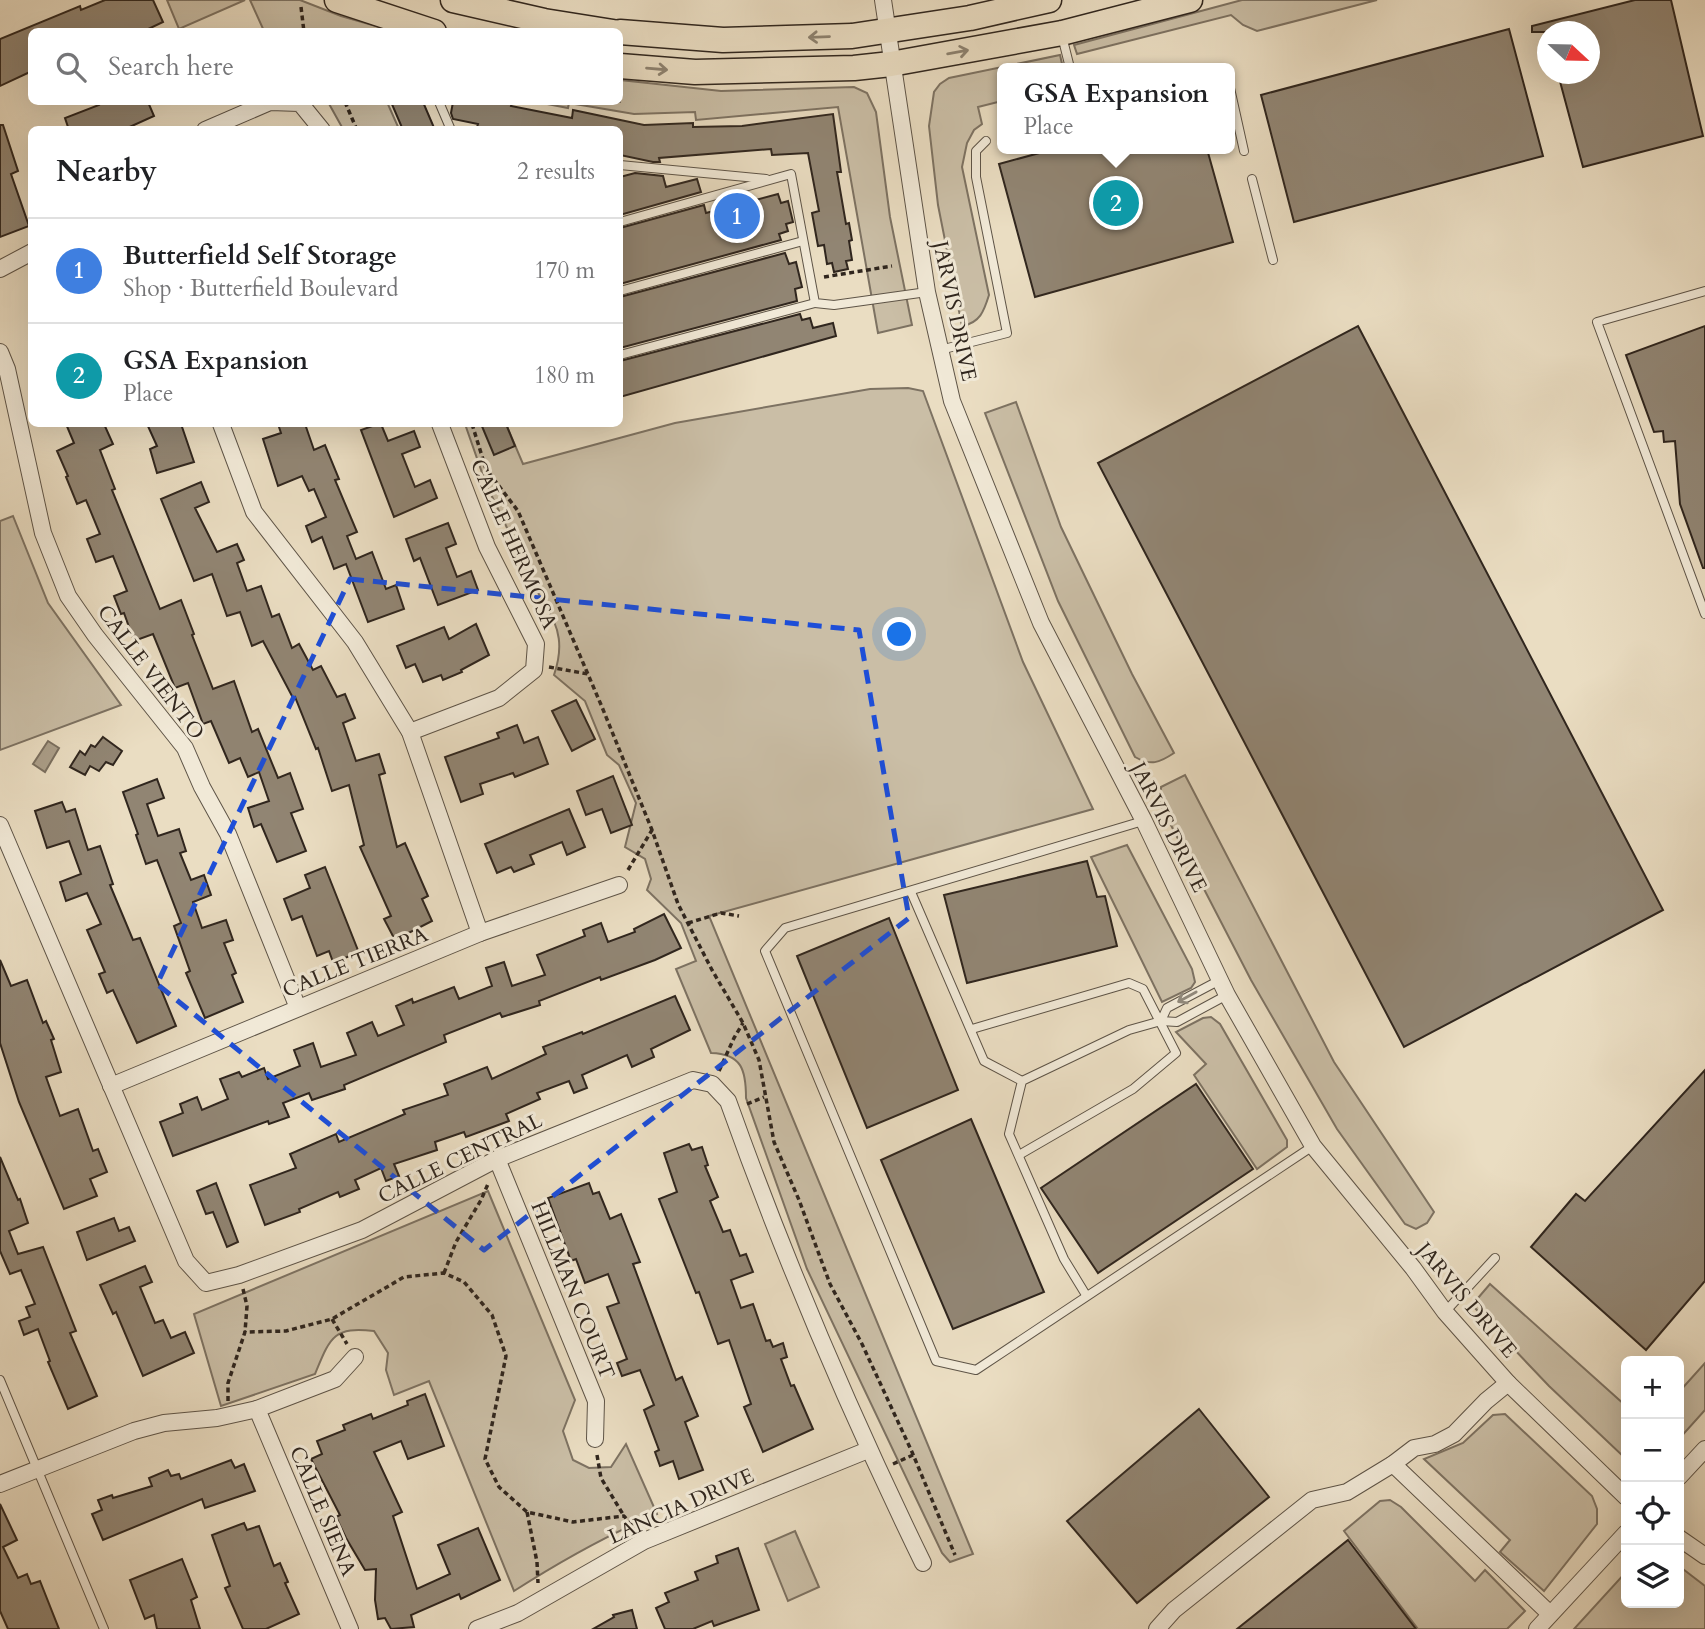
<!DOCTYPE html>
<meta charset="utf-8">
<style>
:root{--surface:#fff;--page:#f2f2f2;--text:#202124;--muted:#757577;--line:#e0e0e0;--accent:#8f2418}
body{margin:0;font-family:Cardo,serif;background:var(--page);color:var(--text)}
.controls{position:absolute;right:21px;bottom:21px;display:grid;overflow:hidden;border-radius:10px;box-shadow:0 7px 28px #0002}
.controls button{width:63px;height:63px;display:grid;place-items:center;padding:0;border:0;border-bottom:2px solid var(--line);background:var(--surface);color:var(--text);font:35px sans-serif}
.compass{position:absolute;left:1537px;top:21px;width:63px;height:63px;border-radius:50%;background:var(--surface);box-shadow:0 7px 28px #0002;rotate:112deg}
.you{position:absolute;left:900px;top:635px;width:24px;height:24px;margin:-18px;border:5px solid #fff;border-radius:50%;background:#1a73e8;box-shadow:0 0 0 10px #1a73e833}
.badge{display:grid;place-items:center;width:46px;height:46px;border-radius:50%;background:var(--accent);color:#fff;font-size:23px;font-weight:700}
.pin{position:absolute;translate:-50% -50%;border:4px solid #fff;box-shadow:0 2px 7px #0006}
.popup{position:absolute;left:997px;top:63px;width:238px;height:91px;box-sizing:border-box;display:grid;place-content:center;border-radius:10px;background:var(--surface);filter:drop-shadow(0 2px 5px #0005);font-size:23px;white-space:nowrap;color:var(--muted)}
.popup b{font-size:26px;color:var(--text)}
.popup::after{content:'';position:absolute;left:50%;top:100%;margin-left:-14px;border:14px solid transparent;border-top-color:var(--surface)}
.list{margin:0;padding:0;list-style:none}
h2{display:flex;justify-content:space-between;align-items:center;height:91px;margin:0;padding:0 28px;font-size:30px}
h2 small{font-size:23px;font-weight:400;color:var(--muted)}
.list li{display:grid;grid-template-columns:46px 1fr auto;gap:21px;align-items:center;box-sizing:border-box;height:105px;padding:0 28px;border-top:2px solid var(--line)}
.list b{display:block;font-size:26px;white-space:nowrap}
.list p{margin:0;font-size:23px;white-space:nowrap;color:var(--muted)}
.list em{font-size:23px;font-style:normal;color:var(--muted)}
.icon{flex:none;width:38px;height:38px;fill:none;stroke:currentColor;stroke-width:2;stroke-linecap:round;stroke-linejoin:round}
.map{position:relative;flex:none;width:1705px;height:1629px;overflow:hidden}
.search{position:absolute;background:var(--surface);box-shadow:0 7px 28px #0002;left:28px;top:28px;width:595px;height:77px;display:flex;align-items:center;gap:18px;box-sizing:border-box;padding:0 24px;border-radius:10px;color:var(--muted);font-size:26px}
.panel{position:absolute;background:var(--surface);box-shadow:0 7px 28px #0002;left:28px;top:126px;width:595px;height:301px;border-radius:10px}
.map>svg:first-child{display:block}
.green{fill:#cabea6;stroke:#7d7262;stroke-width:2}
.water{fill:#ab9f8a;stroke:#7a6f5f;stroke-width:2}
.building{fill:#918573;stroke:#30261e;stroke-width:2}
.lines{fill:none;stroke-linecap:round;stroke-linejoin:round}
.lane-casing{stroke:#5e5447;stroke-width:10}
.street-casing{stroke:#5e5447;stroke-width:18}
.primary-casing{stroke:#30261e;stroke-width:27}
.path{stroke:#30261e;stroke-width:3.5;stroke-dasharray:5 3.5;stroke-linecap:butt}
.lane{stroke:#f1e9d7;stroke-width:8}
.street{stroke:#f1e9d7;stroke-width:16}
.primary{stroke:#eaddc2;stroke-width:24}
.oneway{stroke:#8d8270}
.oneway2{stroke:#90887a}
.marked{fill:none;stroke:#1d4ed8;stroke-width:5;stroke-dasharray:14 9;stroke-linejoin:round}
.labels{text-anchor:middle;stroke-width:6;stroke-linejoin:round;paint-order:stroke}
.street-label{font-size:21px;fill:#30261e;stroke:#f1e9d7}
</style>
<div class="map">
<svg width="1705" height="1629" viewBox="0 0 1705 1629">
<rect width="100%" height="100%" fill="#eaddc2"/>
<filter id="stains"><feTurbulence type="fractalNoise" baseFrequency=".00286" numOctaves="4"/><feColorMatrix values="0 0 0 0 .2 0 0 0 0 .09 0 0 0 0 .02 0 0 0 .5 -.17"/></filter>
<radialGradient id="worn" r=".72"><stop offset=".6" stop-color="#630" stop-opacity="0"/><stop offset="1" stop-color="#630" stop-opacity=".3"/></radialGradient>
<g class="green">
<path d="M167,0H245L179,29Z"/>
<path d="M250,0H300L341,16L393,31H264Z"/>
<path d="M1242,0H1377L1257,31L1243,25L1231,15L1077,54L1074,45Z"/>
<path d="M1060,55L1063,68H1002V101L978,107L982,124L974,130L967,143L962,167L989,295C984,311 980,323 962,326L938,205L929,126L934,92L940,84L949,78Z"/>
<path d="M620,80L721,91L854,87L867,93L876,112L890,217L912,325L878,333L838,107L696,120L695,112L634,114L569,103L568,108L537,102H620Z"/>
<path d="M328,102H387L399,129H343Z"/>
<path d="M908,388L923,391L1023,662L1093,809L709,916L973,1554L950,1562L942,1553L807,1269L746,1098C746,1070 742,1054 711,1053L676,969L696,961L681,923L647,890L651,879L645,859L625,847L636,803L619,765L607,755L585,701L554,675C563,649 561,627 544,605L486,484L465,424H506L523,464L675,423L870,389Z"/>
<path d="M1016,402L1061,527L1132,674L1174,753C1159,763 1151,766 1135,757L1058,601L985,413Z"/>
<path d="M13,516L48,603L121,705L0,750V521Z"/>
<path d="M1185,775L1334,1062L1434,1212L1427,1223L1416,1229L1405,1224L1337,1129L1251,980L1160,804L1161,787Z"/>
<path d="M1127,845L1192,969L1195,982L1191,988L1162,1002L1091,857Z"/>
<path d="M1211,1017L1220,1024L1287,1140V1147L1257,1169L1194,1075L1206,1064L1176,1032L1203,1018Z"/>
<path d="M488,1191L575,1400L563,1431L573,1460L589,1468L611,1467L626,1444L657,1514C607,1535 561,1561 514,1591L429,1381L394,1395L386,1370L388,1353L374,1331C333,1326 330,1338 315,1374L221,1406L194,1314Z"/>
<path d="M1490,1284L1626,1406V1459L1549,1386L1472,1305Z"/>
<path d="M1705,1363V1410L1679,1439V1392Z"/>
<path d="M1505,1414L1592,1496L1597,1509V1524L1544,1591L1500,1552L1510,1540L1424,1459L1463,1443L1493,1415Z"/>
<path d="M1390,1500L1401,1507L1475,1581L1485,1570L1525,1611L1507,1629H1418L1344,1531L1380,1501Z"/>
<path d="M795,1531L819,1587L788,1601L765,1544Z"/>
<path d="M1679,1566L1705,1586V1629H1574L1626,1572V1603H1679Z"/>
</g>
<path class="water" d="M48,741L59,748L45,772L33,764Z"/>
<g class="building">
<path d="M105,0H153L163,22L142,32H32V71L0,86V39L80,6L81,10Z"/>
<path d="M1635,0H1671L1703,136L1583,167L1558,74H1590V32H1532V26Z"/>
<path d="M1509,29L1543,156L1294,222L1261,95Z"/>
<path d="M98,102H148L154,116L123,130H69L65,118L99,105Z"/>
<path d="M391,102H423L435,130H403Z"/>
<path d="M453,102H512L511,106L572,118L573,110L644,125L693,123V127L742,126L833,114L841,172H837L846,224L849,223L852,240L849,241L852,260L846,261L848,269L834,272L832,263L827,264L824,245L818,246L812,213L819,211L808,153L772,155L771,149L659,158L660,162H653L620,155V130H476L478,124L453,119L451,113Z"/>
<path d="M0,125H3L18,171L11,174L29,226L0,237Z"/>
<path d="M1054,149H1207L1233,242L1035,297L999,164Z"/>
<path d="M635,173L663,176L666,187L697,179L701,192L620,215V177Z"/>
<path d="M778,194L781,203L788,201L793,222L786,224L788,231L779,234L781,240L620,284V228L704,205L706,213Z"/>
<path d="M785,253L789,264L796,262L802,287L795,289L797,301L620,348V297Z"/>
<path d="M800,314L802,320L810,318L813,328L833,323L836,336L620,397V361Z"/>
<path d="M1358,326L1663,910L1404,1047L1098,463Z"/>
<path d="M1705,326V568H1703L1680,504L1675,441L1664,442L1663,431L1654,432L1626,355Z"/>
<path d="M66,424H104L113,444L100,450L115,489L112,490L160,609L181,600L194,634L192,635L213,689L234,681L252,732L258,729L278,778L290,773L303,809L291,813L306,851L277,862L261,824L254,827L248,808L269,801L259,772L248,777L240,758L229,763L211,721L203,724L188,683L175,688L153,634L134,641L124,613L121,614L114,596L127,591L113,556L96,562L87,539L100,534L86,500L77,504L66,477L68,476L57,451L74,443Z"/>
<path d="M147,424H181L194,462L157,473L150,449L157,446Z"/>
<path d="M278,424H305L314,450L325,445L339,479L335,480L357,532L347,536L356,559L372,552L386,589L396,585L404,609L368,622L346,564L334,569L322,537L312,542L306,526L326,517L314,489L309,491L302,476L278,486L263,439L281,433Z"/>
<path d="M378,424H381L388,441L414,431L420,447L402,454L415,487L430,480L437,498L394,517L361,430Z"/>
<path d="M481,424H506L515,446L494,455Z"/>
<path d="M201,482L209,502L195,508L217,552L237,544L244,560L237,563L247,591L261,586L272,617L279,614L292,648L299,644L313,670L321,666L337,697L345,694L355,718L343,723L356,761L379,754L385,773L379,775L397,847L405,843L428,896L422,899L432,921L395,940L384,919L391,916L360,847L364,845L349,785L332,791L318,748L316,749L295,697L293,698L263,641L252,646L240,612L227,616L212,574L194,581L161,499Z"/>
<path d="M448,523L456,544L446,548L457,577L471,571L478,590L438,605L420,558L414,561L406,539Z"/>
<path d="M476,624L489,655L461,670L462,672L443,680L441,675L423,682L415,664L406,668L397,646L444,627L449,639Z"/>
<path d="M576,700L595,739L572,751L552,711Z"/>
<path d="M517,725L524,743L538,737L548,764L515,777L513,773L480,784L483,794L461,802L445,757L499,738L497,733Z"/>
<path d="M103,737L122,751L113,765L106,762L99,771L90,766L85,775L70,767L80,751L85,755L91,745L95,747Z"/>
<path d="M613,776L632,825L611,833L602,809L586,815L577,791Z"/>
<path d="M157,779L164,798L147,804L158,836L179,829L186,851L180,853L191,880L204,875L211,895L193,902L202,928L226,920L233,940L224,943L236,973L232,975L243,1002L205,1018L186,973L190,971L174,926L181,923L157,860L146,864L136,835L138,834L123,792Z"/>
<path d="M62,802L66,812L75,809L88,850L100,846L113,884L110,885L133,940L140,938L176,1026L137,1043L113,990L107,993L99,974L105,972L87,930L101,924L87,893L66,901L60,882L81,874L69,841L47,848L35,811Z"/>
<path d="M569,809L585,847L567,855L562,842L530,855L534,864L514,872L511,867L497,873L485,844Z"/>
<path d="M1087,861L1097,897L1105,896L1117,946L967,983L944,895Z"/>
<path d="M325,867L359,953L333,962L329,951L317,956L302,916L292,920L284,899L310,888L305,875Z"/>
<path d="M664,914L681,948L655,960L601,980L600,977L539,1001L540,1005L502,1017L500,1013L444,1035L446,1042L344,1085L345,1089L312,1100L309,1093L283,1103L289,1117L269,1124L268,1121L173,1156L160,1122L183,1113L180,1104L197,1097L202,1110L228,1099L220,1079L239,1072L242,1077L264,1068L268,1079L300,1066L294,1050L313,1043L321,1067L356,1055L347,1033L372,1022L378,1036L404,1025L396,1006L412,999L413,1003L454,987L459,999L492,986L486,968L504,962L512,986L545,975L537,955L585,936L583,930L601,923L608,942L635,932L634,929Z"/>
<path d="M889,918L958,1090L867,1128L797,956Z"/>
<path d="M0,960L11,986L27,980L43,1023L46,1021L54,1039L51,1040L61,1072L46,1077L60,1116L78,1109L93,1151L98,1149L107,1172L90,1179L97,1196L64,1209L19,1102L0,1043Z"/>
<path d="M675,996L690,1030L651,1049L654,1057L632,1067L627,1055L582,1075L587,1088L574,1093L569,1081L537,1093L540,1099L506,1114L509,1121L466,1137L464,1132L435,1142L437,1150L394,1164L399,1176L386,1181L381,1168L355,1180L359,1189L340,1197L338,1192L299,1209L300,1212L265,1225L250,1185L296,1168L290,1154L336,1134L339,1142L405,1114L403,1110L448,1095L444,1084L487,1067L492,1079L546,1054L543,1047L582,1032L583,1034Z"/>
<path d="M1705,1070V1281L1646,1350L1531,1247L1576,1194L1585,1201Z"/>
<path d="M1196,1084L1253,1169L1098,1273L1041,1188Z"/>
<path d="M971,1119L1044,1292L953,1329L881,1160Z"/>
<path d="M689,1144L692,1150L702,1147L708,1165L705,1166L718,1197L710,1201L723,1232L730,1230L740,1256L746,1254L753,1272L731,1280L741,1308L753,1304L766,1341L770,1340L773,1347L783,1343L787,1357L781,1359L791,1386L794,1385L813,1429L763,1452L744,1407L751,1404L729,1340L718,1344L699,1292L696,1293L659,1199L677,1192L664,1153Z"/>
<path d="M0,1157L18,1200L20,1199L28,1223L9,1231L18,1254L43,1247L76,1331L70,1333L97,1396L68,1409L48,1362L50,1361L38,1329L24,1335L19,1321L30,1317L26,1307L35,1304L21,1270L10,1274L0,1251Z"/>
<path d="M216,1183L238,1242L227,1247L213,1212L206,1214L197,1191Z"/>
<path d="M589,1183L593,1194L599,1192L610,1219L621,1214L640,1262L633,1264L676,1380L682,1377L698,1416L685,1422L703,1470L679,1479L673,1461L660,1466L655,1452L659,1450L644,1410L654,1405L640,1370L622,1376L617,1363L627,1359L607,1307L619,1303L608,1274L585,1283L576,1259L571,1261L548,1198Z"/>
<path d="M114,1218L119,1231L129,1227L135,1241L87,1260L77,1232Z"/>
<path d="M145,1266L152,1282L140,1287L155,1323L163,1320L171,1338L185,1332L194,1353L143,1376L116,1312L113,1314L100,1285Z"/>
<path d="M425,1394L444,1446L408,1459L401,1441L374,1452L402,1512L393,1516L417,1589L450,1574L438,1545L478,1528L500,1580L461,1599L459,1594L411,1615L414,1627L391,1629L385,1618L378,1619L375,1600L376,1569L365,1570L346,1538L336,1517L340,1515L311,1459L322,1454L317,1441L345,1430L343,1425L371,1414L373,1419L408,1405L407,1401Z"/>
<path d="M1199,1409L1269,1497L1137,1603L1067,1521Z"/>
<path d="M231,1460L235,1468L244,1464L255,1491L205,1508L202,1499L103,1540L92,1514L102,1510L98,1500L112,1495L113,1498L152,1486L149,1478L168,1470L171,1476L179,1474L181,1479Z"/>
<path d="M0,1504L17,1540L3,1547L18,1578L27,1574L31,1584L40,1581L59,1629H8L0,1611Z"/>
<path d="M244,1523L247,1530L259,1526L274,1566L280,1563L288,1582L285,1583L299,1614L266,1629H243L225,1588L230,1586L212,1535Z"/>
<path d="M1348,1540L1416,1629H1237Z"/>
<path d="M738,1548L759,1610L714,1626L712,1621L693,1629H665L656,1608L669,1602L665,1593L698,1580L695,1572L718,1563L716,1556Z"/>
<path d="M182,1559L197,1597L191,1600L200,1629H157L154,1615L145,1619L130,1580Z"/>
<path d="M632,1610L637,1629H593L614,1617L613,1615Z"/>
</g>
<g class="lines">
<g class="lane-casing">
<g id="lane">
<path d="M1062,36L1070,68"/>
<path d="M1230,88L1244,151"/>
<path d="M439,102L451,130"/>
<path d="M620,165L766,179"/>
<path d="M1252,179L1273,260"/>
<path d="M620,222L791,174L815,303L834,305L927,292"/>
<path d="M620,291L803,241"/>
<path d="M1705,291L1597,322L1705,614"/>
<path d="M940,350L1007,333L976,177V151L986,141"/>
<path d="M620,355L815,303"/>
<path d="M1143,821L785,928L765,951L936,1361L976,1370L1313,1146"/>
<path d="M911,892L984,1061L1022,1081"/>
<path d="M1161,1021L1167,1008L1220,980"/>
<path d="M972,1029L1129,983L1143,989L1176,1053L1133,1089L1019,1155"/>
<path d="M1086,1295L1064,1259L1009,1134L1022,1081L1129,1030L1161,1021L1177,1022L1227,995"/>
<path d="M1445,1312L1495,1258"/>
<path d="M0,1380L104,1629"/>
</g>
</g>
<g class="street-casing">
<g id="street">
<path d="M883,0L927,292L952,401L1041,623L1144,821L1227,995L1313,1146L1413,1268L1445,1312L1508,1383L1626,1497"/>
<path d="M205,130L270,102L300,103L322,130"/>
<path d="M0,269L32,252"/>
<path d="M0,352L7,369L43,533L68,596L95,635L185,748L202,787L228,834L298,1008"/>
<path d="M221,424L254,512L355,642L410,732L480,933"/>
<path d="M410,732L499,698L534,670L536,644L487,547L440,424"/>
<path d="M0,825L186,1261L206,1283L239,1275L362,1230L497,1159L693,1080L712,1084L728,1101C784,1258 850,1413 923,1563"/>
<path d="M111,1086L480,933L619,885"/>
<path d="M497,1159L596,1401L595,1439"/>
<path d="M1393,1464L1550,1614"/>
<path d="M1679,1477L1705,1449"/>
<path d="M0,1484L134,1431L164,1423L217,1418L257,1409"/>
<path d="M1679,1538L1705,1556"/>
<path d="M350,1629L257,1409L335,1379L355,1357"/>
<path d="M477,1629L518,1613L644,1541L868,1450"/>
<path d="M1157,1629L1174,1610L1312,1500L1347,1492L1393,1464L1414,1448L1435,1444L1454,1434L1486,1401L1508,1383"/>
<path d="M1537,1629L1626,1533"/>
</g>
</g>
<g class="primary-casing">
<g id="primary">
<path d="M337,0L434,32"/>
<path d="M453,0L544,21L613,32"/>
<path d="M620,32L723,40L852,36L970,18L1049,0"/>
<path d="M620,66L695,72L854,68L891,64L1062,33L1190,0"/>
</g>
</g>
<g class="path">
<path d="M301,7L304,32"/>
<path d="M345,102L357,130"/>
<path d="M824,277L892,266"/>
<path d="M472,424L486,469L518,511L602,707L652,830L678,904L712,970L743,1023L759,1060L774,1142L799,1200L830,1284L862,1344L912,1452L955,1555"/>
<path d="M549,667L588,674"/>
<path d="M628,870L652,830"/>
<path d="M688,923L721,913L739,916"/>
<path d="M719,1071L734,1038L743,1023"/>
<path d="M747,1104L764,1097"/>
<path d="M444,1273L456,1242L481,1200L488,1184"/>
<path d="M243,1289L247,1306L245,1332"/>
<path d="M332,1319L347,1344"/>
<path d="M228,1401V1383L245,1332L286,1331L332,1319L404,1277L444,1273L464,1282L492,1315L506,1356L485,1459L499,1487L527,1512L573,1522L624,1516L634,1528"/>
<path d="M597,1455L601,1478L624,1516"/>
<path d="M893,1464L913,1455"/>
<path d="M527,1512L537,1562L538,1583"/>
</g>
<use href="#lane" class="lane"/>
<use href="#street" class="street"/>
<use href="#primary" class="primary"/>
</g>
<defs><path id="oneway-shaft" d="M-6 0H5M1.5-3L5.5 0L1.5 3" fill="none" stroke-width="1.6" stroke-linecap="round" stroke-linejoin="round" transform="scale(1.75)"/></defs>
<g class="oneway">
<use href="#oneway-shaft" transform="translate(819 37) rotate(178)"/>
<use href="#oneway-shaft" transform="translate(958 52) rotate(-10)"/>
<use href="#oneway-shaft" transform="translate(657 69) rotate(5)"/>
</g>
<use class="oneway2" href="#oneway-shaft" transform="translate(1187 997) rotate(151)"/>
<path class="marked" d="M350,579L859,630L909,918L484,1250L157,984Z"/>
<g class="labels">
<g class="street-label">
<text transform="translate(955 311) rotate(78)" y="7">JARVIS DRIVE</text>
<text transform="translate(514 544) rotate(66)" y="7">CALLE HERMOSA</text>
<text transform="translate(151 672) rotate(53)" y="7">CALLE VIENTO</text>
<text transform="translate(1169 827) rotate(63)" y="7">JARVIS DRIVE</text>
<text transform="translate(355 962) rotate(-22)" y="7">CALLE TIERRA</text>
<text transform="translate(460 1158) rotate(-26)" y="7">CALLE CENTRAL</text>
<text transform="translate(573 1290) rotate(68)" y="7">HILLMAN COURT</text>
<text transform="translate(1467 1300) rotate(50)" y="7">JARVIS DRIVE</text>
<text transform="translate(681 1506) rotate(-24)" y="7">LANCIA DRIVE</text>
<text transform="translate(323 1511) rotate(67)" y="7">CALLE SIENA</text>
</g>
</g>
<rect width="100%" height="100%" filter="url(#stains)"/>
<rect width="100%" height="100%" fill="url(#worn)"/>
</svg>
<div class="controls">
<button>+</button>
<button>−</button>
<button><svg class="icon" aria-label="locate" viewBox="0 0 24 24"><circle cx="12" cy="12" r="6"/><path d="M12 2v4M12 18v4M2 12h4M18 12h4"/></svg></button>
<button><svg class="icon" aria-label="layers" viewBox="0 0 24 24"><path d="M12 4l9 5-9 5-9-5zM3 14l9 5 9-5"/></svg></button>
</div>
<svg class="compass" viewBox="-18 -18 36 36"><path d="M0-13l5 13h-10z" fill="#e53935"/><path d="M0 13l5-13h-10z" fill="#757577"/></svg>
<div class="you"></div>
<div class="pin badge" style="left:737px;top:216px;background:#3f7fe0">1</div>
<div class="pin badge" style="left:1116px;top:203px;background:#0f9aa8">2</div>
<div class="popup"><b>GSA Expansion</b>Place</div>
<div class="search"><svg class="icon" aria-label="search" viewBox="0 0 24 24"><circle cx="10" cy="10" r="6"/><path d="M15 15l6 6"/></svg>Search here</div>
<section class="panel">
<h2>Nearby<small>2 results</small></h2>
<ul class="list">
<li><span class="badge" style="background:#3f7fe0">1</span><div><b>Butterfield Self Storage</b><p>Shop · Butterfield Boulevard</p></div><em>170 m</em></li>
<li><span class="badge" style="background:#0f9aa8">2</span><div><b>GSA Expansion</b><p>Place</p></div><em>180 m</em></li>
</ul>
</section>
</div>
